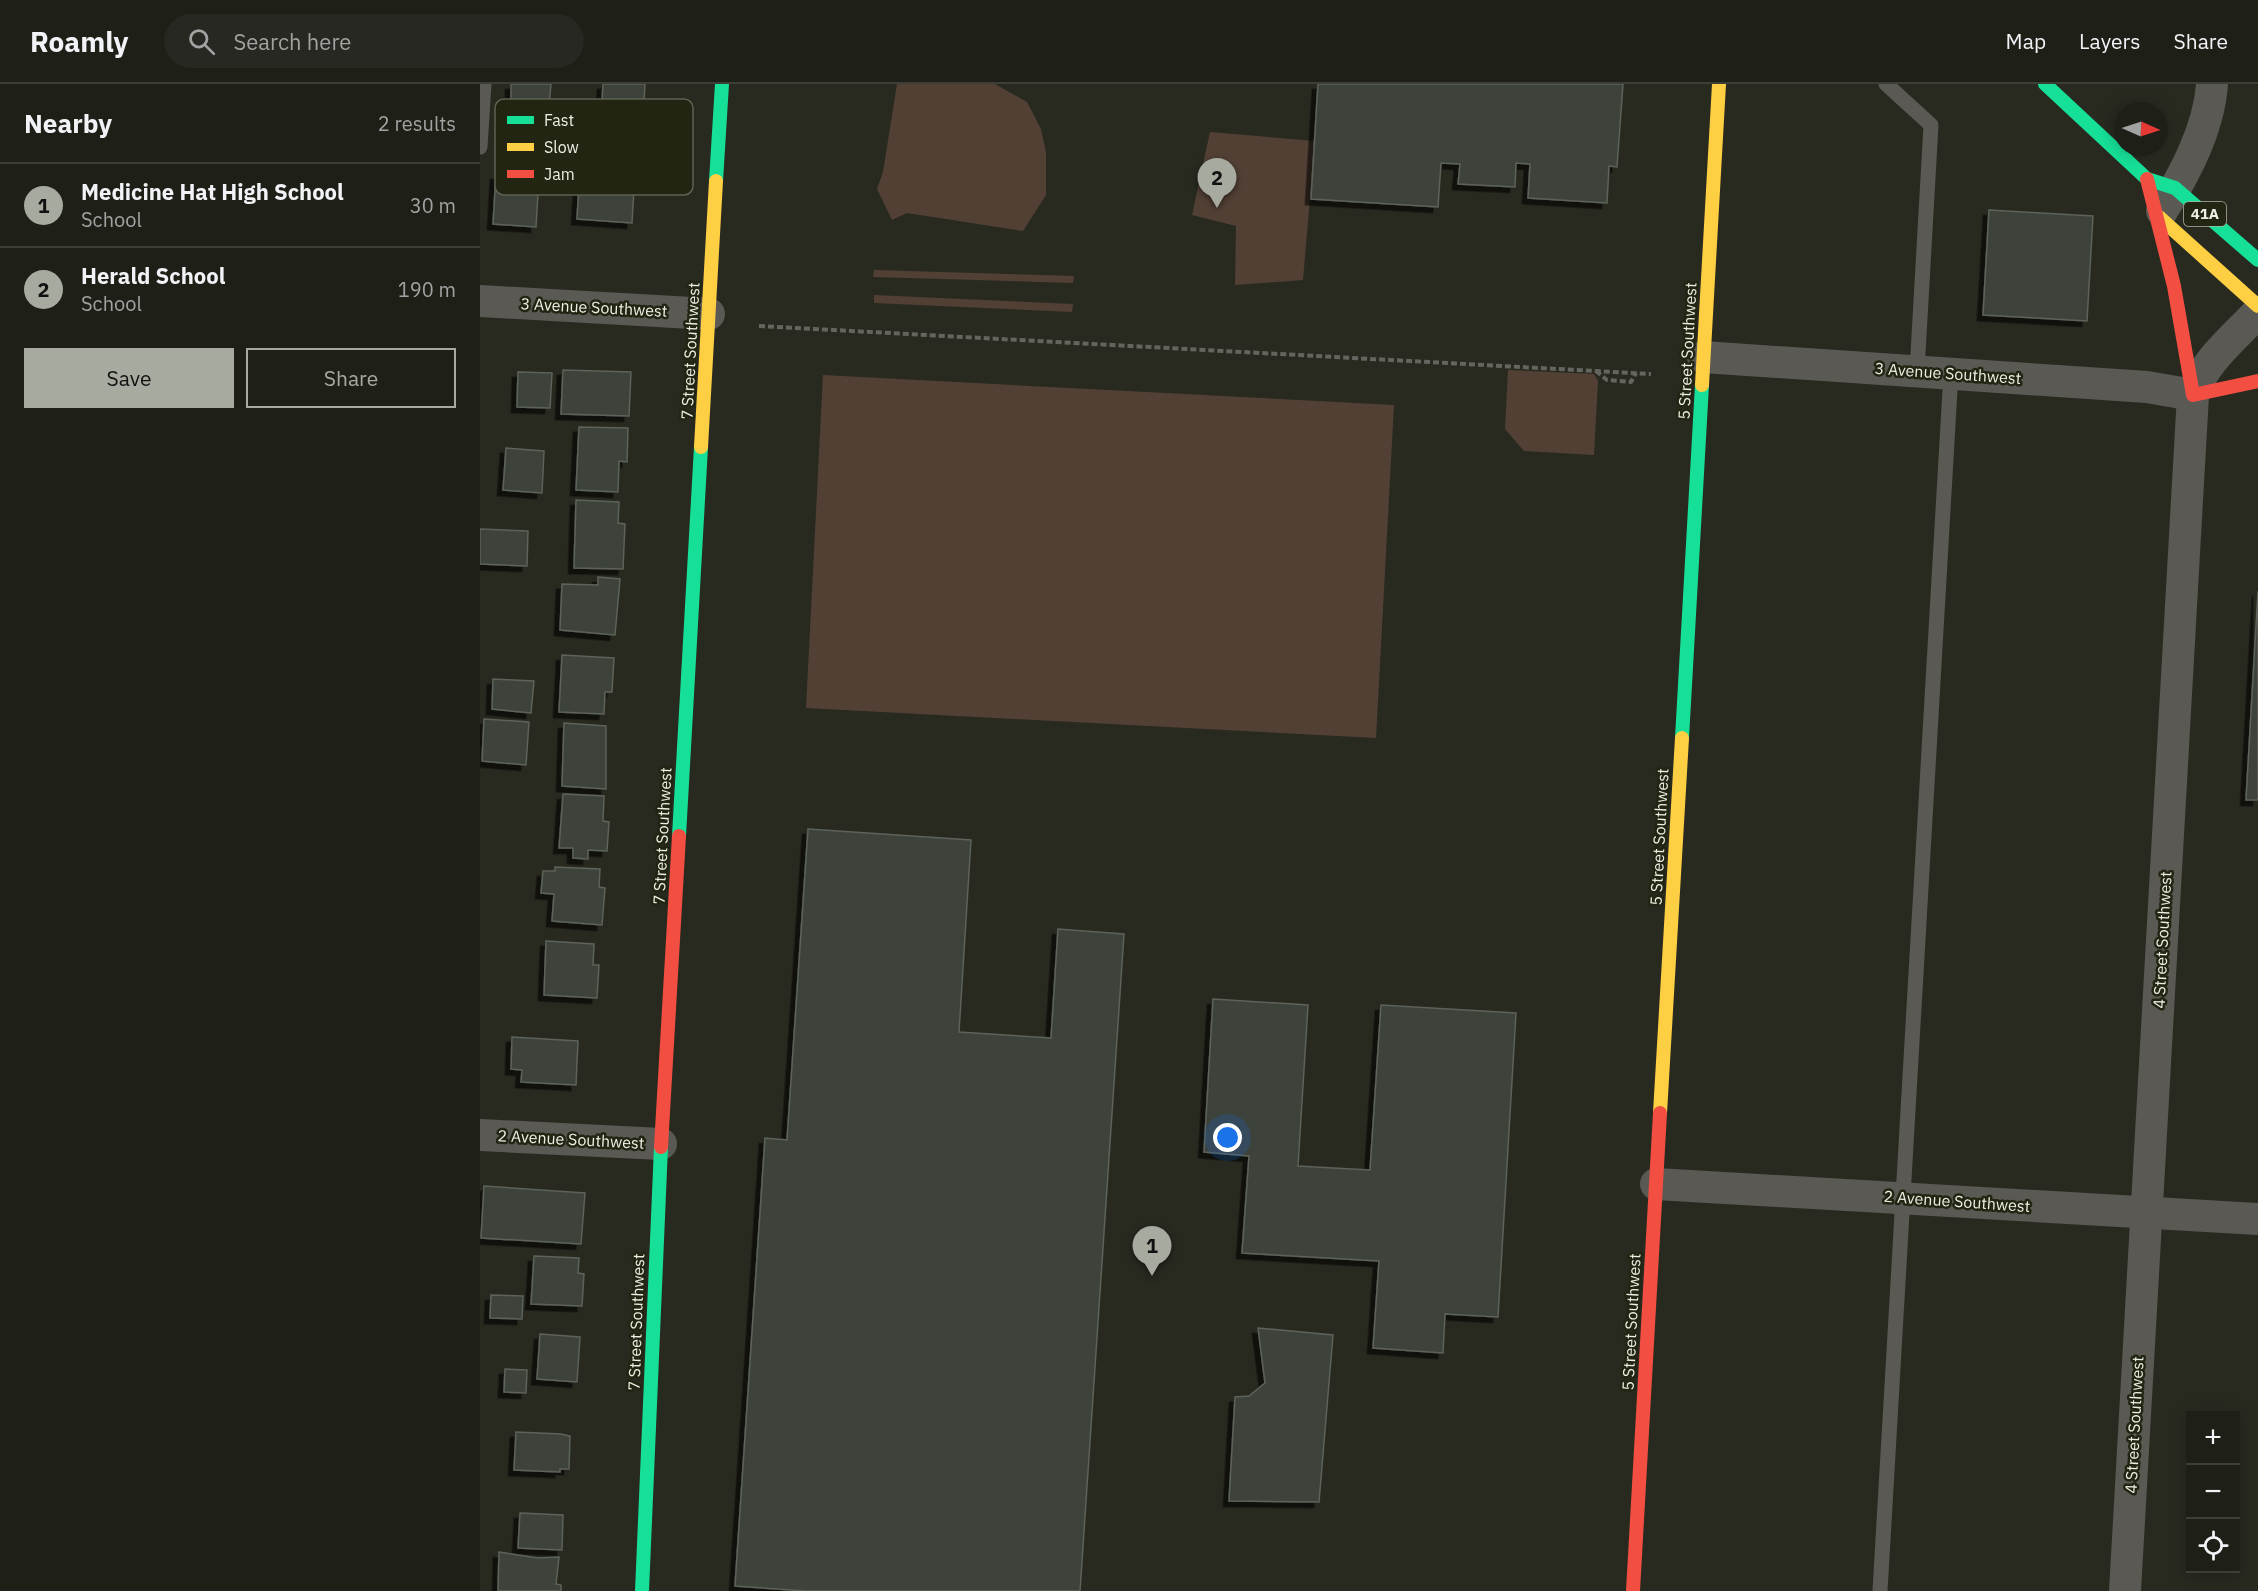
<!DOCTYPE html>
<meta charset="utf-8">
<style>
:root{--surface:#1e2018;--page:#262821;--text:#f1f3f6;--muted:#a1a3a2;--line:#3c3e37;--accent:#a7aa9f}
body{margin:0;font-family:"IBM Plex Sans",sans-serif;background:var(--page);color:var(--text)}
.controls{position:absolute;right:18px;bottom:18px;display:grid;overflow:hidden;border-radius:0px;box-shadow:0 3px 15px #0003}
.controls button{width:54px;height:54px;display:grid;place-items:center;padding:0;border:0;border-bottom:2px solid var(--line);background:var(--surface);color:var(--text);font:30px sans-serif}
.compass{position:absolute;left:1634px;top:18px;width:54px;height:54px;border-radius:50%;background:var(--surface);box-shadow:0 3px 15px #0003;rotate:93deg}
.you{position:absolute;left:748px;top:1054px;width:21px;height:21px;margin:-15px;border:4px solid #fff;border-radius:50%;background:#1a73e8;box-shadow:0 0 0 9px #1a73e833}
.badge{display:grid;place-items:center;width:39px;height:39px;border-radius:50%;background:var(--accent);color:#111;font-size:20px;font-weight:700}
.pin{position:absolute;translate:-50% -50px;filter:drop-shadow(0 2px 3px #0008)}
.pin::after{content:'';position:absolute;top:32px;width:21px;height:18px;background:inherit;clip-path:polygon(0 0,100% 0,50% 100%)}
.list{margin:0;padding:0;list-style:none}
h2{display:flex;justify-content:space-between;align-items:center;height:78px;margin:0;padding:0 24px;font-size:26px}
h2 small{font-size:20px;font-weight:400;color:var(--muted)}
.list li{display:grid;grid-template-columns:39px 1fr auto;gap:18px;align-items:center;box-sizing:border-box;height:84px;padding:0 24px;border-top:2px solid var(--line)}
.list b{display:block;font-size:22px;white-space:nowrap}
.list p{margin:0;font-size:20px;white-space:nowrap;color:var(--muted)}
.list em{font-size:20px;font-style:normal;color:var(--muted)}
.actions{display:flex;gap:12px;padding:18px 24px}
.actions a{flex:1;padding:14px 0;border:2px solid var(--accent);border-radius:0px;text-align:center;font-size:21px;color:var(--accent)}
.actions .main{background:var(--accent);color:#111}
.icon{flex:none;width:33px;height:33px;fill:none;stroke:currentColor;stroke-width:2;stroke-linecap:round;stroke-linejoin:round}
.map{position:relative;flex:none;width:1778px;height:1507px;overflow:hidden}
header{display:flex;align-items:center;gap:36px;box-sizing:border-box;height:84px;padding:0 30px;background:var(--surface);border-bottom:2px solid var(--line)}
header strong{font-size:28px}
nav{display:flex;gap:33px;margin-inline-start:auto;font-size:21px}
.search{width:420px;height:54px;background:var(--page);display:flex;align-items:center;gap:15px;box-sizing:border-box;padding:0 21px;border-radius:33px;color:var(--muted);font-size:22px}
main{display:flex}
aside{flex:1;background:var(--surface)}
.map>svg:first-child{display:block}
.green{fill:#524035}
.building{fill:#3d433a;stroke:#5d625a;stroke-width:1.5;filter:url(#shadow)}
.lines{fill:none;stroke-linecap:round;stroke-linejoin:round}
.path{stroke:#65655f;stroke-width:4;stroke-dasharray:6 3;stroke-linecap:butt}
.lane{stroke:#5a5954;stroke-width:15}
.street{stroke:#5a5954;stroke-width:32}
.fast{stroke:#16e098;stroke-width:14}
.slow{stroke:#ffcf43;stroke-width:14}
.jam{stroke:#f24e42;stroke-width:14}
.labels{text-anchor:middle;stroke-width:5;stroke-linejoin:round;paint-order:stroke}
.shield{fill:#212512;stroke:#afb2a4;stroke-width:1.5}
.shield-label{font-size:15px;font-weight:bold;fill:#ecefe3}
.street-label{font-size:16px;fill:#ecefe3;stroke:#212512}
.key{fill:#212512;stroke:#5e6251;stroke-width:1.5}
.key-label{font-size:16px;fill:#ecefe3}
</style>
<header>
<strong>Roamly</strong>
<div class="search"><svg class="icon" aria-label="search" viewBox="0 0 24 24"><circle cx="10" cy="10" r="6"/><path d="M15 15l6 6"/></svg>Search here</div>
<nav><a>Map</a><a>Layers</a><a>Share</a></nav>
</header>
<main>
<aside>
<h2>Nearby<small>2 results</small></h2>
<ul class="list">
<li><span class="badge">1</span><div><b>Medicine Hat High School</b><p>School</p></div><em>30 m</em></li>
<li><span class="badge">2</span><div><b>Herald School</b><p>School</p></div><em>190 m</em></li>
</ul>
<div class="actions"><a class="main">Save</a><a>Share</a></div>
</aside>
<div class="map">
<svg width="1778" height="1507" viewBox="0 0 1778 1507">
<defs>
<filter id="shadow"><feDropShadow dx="-5.5" dy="5.5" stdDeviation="0" flood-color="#0009"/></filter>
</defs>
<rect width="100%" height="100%" fill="#282a20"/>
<g class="green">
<path d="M417,0H515L547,18L561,45L566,68V111L543,147L427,129L412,136L397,105L403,88Z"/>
<path d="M730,48L835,57L823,196L755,201L756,142L712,131Z"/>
<path d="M394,186L594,192L593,199L393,193Z"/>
<path d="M394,211L593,220L592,228L394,219Z"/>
<path d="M1028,286L1114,290L1118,297L1114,371L1044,367L1025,345Z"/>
<path d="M343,291L914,321L896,654L326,624Z"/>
</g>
<g class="building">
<path d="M31,0H71L69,22L31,20Z"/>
<path d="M123,0H165L164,19L122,18Z"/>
<path d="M838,0H1143L1137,83L1129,82L1127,119L1048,114L1050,80L1036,79L1035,103L978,100L980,80L961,79L958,123L831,115Z"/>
<path d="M115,34L158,37L152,139L97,135L102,53L114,55Z"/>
<path d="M16,90L59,93L56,143L13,140Z"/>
<path d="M1509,126L1613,132L1607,237L1503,231Z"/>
<path d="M83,286L151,288L149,332L81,330Z"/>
<path d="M38,288L72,289L70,324L37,323Z"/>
<path d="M99,343L148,344L147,378L139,377L138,408L96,406Z"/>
<path d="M26,364L64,367L62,409L23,406Z"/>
<path d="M96,416L139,418L138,439L145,440L143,485L94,484Z"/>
<path d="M0,445L48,447L47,482L0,480Z"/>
<path d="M118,493L140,495L135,551L80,546L82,500L118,501Z"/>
<path d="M1778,507V716H1766Z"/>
<path d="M82,571L134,574L132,608H125L124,630L79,628Z"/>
<path d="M13,595L54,597L51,629L12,625Z"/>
<path d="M4,635L49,638L46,681L2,677Z"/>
<path d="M84,639L126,642V705L82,702Z"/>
<path d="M83,710L124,712L123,737L129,738L127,767L108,766V775L93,774V764H79Z"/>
<path d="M328,745L491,756L479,948L571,954L578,845L644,850L600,1507H325L255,1502L285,1054L307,1056Z"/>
<path d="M75,783L120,785L119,803L125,804L122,841L72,837L74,810L61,809L63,787H75Z"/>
<path d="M66,857L114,860L113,881H119L117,914L64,911Z"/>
<path d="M733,915L828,921L818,1082L890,1086L901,921L1036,929L1018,1233L965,1230L963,1269L893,1264L899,1177L762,1169L769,1072L724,1068Z"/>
<path d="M32,953L98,957L96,1001L41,998L42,986L31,985Z"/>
<path d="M4,1102L105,1109L101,1160L1,1154Z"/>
<path d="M54,1172L99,1174L98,1189L104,1190L102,1222L51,1220Z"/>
<path d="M11,1211L43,1212L42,1235L10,1234Z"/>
<path d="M778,1244L853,1251L839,1418L749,1417L755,1313L769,1312L785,1299Z"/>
<path d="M60,1250L100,1253L97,1298L57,1295Z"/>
<path d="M25,1285L47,1286L46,1309L24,1308Z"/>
<path d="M36,1348L81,1350L90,1352L89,1385H80V1388L34,1386Z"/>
<path d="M40,1429L83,1431L82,1466L38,1464Z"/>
<path d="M19,1468L58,1474L79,1473L76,1500L81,1501V1507H18Z"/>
</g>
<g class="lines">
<g class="path">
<path d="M279,242L1171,290"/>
<path d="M1116,287L1127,296L1151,298L1156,289"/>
</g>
<g class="lane">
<path d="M1406,0L1451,41L1437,287"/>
<path d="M0,63L4,0"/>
<path d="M1400,1507L1471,289"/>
</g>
<g class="street">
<path d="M1682,127C1705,89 1729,45 1732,0"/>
<path d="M0,217L229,230"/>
<path d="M1223,273L1667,303L1713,311"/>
<path d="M0,1051L181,1060"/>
<path d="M1176,1100L1778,1135"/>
<path d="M1645,1507L1713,311C1723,278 1755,253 1778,228"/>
</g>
<g class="fast">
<path d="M1565,0L1667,95L1695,104L1778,176"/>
<path d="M236,97L242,0"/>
<path d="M1202,654L1222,301"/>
<path d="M199,752L221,363"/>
<path d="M162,1507L181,1063"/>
</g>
<g class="slow">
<path d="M1679,133L1778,222"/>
<path d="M1222,301L1239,0"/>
<path d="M221,363L236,97"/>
<path d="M1180,1029L1202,654"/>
</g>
<g class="jam">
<path d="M1667,95L1694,202L1713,311L1778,297"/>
<path d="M181,1063L199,752"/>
<path d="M1153,1507L1180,1029"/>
</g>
</g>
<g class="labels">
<rect class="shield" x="1704" y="118" width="42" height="24" rx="4.5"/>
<g class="shield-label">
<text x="1725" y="135">41A</text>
</g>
<g class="street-label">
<text transform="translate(114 223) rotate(3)" y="6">3 Avenue Southwest</text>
<text transform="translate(210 267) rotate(-87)" y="6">7 Street Southwest</text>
<text transform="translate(1207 267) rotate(-87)" y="6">5 Street Southwest</text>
<text transform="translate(1468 289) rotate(4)" y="6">3 Avenue Southwest</text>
<text transform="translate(182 752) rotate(-87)" y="6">7 Street Southwest</text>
<text transform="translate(1179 753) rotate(-87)" y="6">5 Street Southwest</text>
<text transform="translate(1682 856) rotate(-87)" y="6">4 Street Southwest</text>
<text transform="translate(91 1055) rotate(3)" y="6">2 Avenue Southwest</text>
<text transform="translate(1477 1117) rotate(4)" y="6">2 Avenue Southwest</text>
<text transform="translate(156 1238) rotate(-88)" y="6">7 Street Southwest</text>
<text transform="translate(1151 1238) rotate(-87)" y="6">5 Street Southwest</text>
<text transform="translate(1654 1341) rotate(-87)" y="6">4 Street Southwest</text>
</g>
</g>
<rect x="15" y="15" width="198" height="96" rx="9" class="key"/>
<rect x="27" y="32" width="27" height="8" fill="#16e098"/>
<rect x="27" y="59" width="27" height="8" fill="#ffcf43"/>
<rect x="27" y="86" width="27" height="8" fill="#f24e42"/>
<g class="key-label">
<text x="64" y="42">Fast</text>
<text x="64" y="69">Slow</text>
<text x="64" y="96">Jam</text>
</g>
</svg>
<div class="controls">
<button>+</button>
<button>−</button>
<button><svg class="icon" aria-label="locate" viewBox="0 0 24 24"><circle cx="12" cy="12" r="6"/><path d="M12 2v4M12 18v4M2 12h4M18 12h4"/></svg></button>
</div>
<svg class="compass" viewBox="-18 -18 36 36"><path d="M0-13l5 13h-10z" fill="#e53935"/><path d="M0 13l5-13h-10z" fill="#a1a3a2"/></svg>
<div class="you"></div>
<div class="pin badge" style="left:672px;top:1192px">1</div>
<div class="pin badge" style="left:737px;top:124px">2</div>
</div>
</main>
